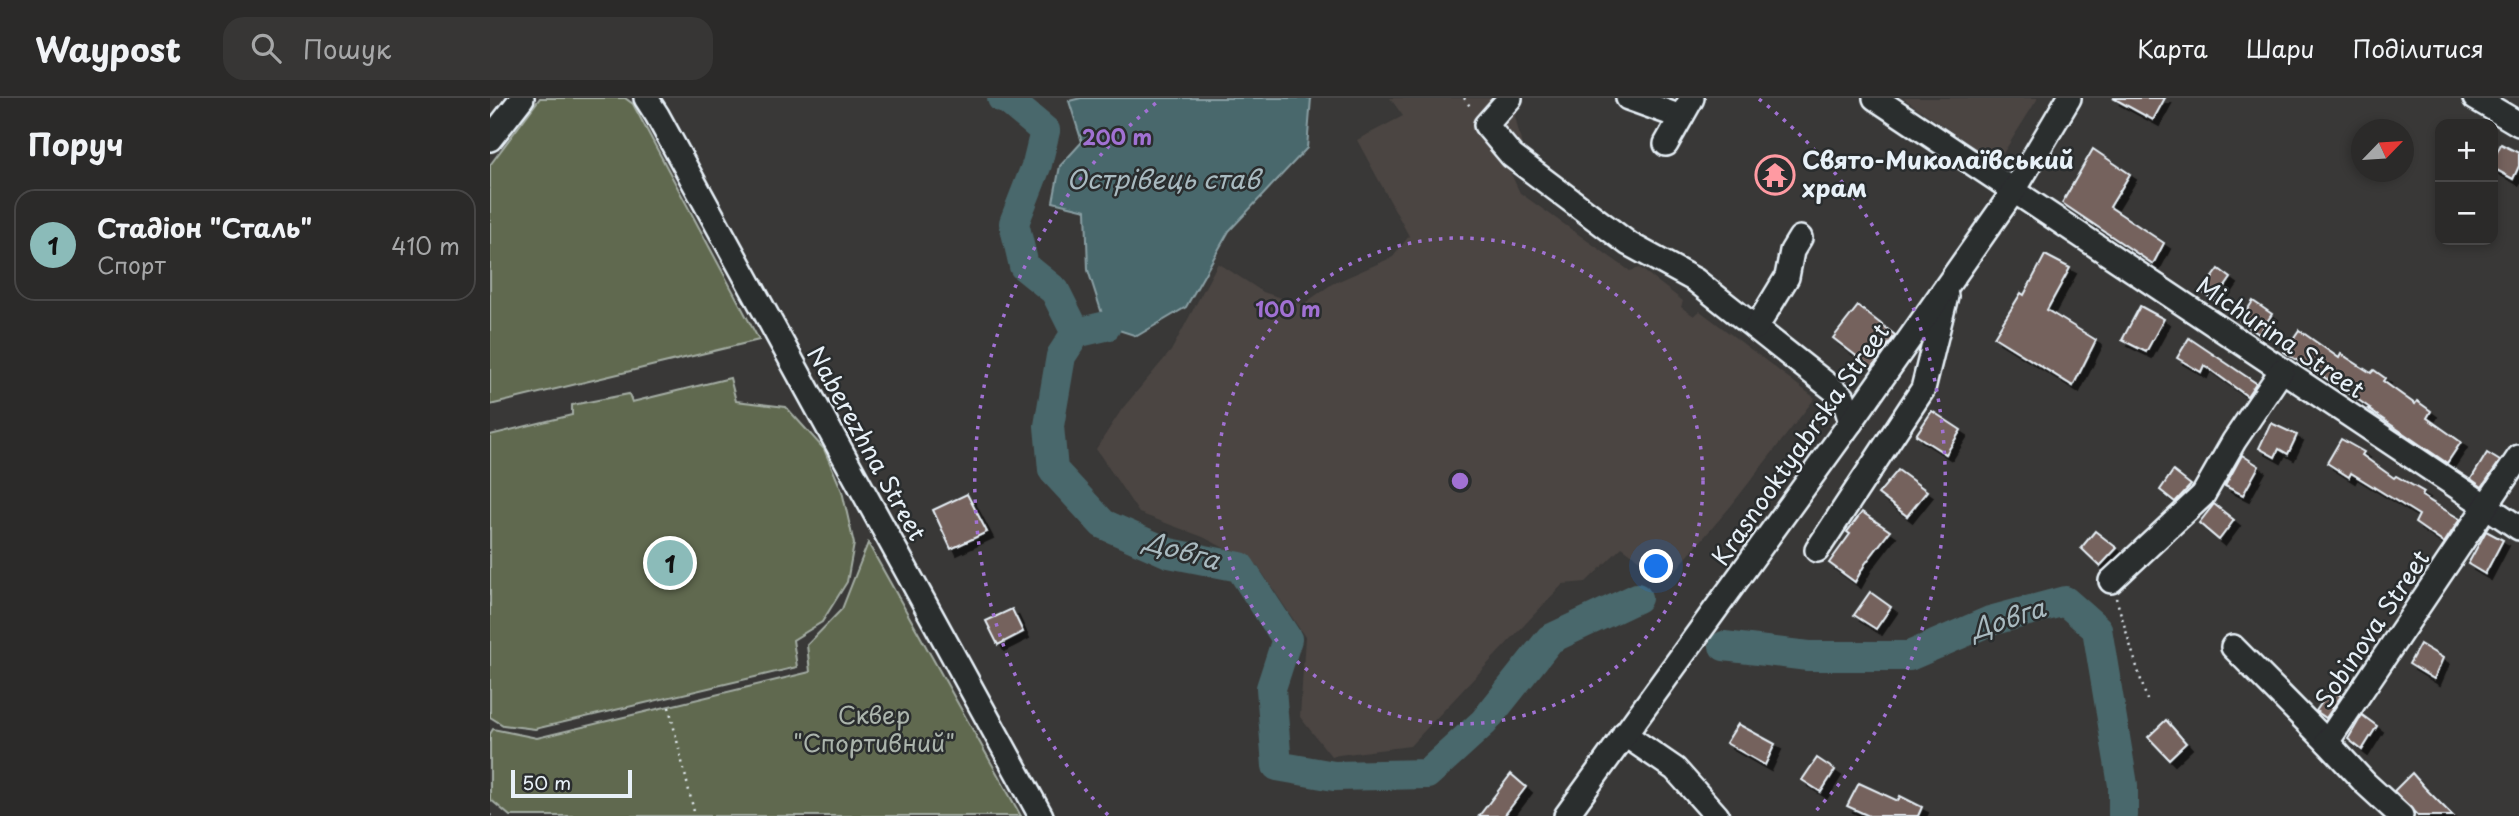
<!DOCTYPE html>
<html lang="uk">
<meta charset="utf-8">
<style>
:root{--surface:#2b2a29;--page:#373635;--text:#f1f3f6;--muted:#a6a7a8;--line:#474646;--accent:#8bbbb9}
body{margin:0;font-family:"Playpen Sans",sans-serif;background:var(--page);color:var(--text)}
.controls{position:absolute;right:21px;top:21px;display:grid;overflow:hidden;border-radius:14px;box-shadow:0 4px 10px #0003}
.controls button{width:63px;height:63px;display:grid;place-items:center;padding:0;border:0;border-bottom:2px solid var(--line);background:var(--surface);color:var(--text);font:35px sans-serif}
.compass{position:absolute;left:1861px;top:21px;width:63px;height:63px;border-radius:50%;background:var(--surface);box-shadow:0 4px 10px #0003;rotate:65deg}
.scale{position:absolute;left:21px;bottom:18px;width:121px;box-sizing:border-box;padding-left:7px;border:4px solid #e8f1f8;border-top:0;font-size:19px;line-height:24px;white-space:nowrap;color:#e8f1f8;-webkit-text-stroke:5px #2a2d2e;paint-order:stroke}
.you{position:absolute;left:1167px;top:469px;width:24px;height:24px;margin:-18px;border:5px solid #fff;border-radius:50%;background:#1a73e8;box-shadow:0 0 0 10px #1a73e833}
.badge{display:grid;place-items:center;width:46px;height:46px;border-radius:50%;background:var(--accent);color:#111;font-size:23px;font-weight:700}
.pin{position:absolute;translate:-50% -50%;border:4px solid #fff;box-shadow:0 2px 7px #0006}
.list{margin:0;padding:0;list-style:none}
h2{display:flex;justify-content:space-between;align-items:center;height:91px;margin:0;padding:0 28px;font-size:30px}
h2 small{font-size:23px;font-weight:400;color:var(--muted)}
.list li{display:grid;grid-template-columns:46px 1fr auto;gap:21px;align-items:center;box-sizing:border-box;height:112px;margin:0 14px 14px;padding:0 14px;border:2px solid var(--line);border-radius:21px}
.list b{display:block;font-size:26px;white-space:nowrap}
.list p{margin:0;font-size:23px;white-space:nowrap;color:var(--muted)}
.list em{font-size:23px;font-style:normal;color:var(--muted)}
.icon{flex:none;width:38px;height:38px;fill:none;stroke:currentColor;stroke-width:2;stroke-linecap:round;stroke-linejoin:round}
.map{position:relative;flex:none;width:2029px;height:718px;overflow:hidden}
header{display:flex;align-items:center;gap:42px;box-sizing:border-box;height:98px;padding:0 35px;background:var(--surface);border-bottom:2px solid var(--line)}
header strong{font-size:33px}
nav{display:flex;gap:38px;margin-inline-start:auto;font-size:24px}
.search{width:490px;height:63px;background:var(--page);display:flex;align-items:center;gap:18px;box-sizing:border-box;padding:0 24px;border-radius:21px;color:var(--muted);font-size:26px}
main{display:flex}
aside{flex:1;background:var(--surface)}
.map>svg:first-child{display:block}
.built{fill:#4b4542}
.green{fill:#61694f;stroke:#a4ada4;stroke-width:2}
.water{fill:#4a686c;stroke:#899fa4;stroke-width:2}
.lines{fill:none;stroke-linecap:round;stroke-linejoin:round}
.river{stroke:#4a686c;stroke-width:30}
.building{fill:#74625d;stroke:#e8f1f8;stroke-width:2;filter:url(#shadow)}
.minor-casing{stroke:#e8f1f8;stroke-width:28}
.path{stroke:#e8f1f8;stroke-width:2.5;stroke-dasharray:2 5;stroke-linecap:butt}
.minor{stroke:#2a2d2e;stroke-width:23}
.ring{fill:none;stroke:#a171d3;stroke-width:3.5;stroke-dasharray:3.5 7}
.labels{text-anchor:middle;stroke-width:5;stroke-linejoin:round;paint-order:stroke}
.poi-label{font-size:24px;font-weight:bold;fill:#e8f1f8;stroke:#2a2d2e;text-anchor:start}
.street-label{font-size:24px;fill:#e8f1f8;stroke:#2a2d2e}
.park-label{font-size:24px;fill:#abb4ac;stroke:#2a2d2e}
.water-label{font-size:26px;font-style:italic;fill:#a9bac0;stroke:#2a2d2e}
.centre{fill:#a171d3;stroke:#2a2d2e;stroke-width:3.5}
.ring-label{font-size:21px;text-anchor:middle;font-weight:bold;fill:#a171d3;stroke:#2a2d2e;stroke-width:5;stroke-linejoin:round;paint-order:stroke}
</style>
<header>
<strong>Waypost</strong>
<div class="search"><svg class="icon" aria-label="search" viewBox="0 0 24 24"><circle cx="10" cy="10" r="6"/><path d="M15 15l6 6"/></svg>Пошук</div>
<nav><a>Карта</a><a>Шари</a><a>Поділитися</a></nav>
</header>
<main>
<aside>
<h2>Поруч<small></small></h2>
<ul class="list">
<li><span class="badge">1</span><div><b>Стадіон &quot;Сталь&quot;</b><p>Спорт</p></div><em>410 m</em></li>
</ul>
</aside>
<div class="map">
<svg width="2029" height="718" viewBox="0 0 2029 718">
<defs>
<filter id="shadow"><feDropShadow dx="6" dy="6" stdDeviation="0" flood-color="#0009"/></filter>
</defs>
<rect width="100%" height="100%" fill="#393837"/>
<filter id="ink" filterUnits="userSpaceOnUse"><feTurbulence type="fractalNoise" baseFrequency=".0143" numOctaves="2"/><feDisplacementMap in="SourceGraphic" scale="14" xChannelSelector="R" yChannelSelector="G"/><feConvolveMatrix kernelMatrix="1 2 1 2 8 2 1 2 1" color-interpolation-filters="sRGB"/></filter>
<g filter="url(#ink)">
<g class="built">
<path d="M900,0H1033L1025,18L1032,48L1007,46L1030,95L1140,173L1150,170L1193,203L1191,209L1204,218L1210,213L1325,300L1240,409L1179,480L1170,477L1132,449L1096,484L1073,486L920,648L841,658L810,619L815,539L767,467L713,439L649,415L606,351L632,311L681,253L728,165L773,194L812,207L842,186L903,159L919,138L867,42L913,18Z"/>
<path d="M1413,0H1548L1507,65Z"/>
</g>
<g class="green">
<path d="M50,0H135L143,6L269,242L0,307V67Z"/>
<path d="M240,280L246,303L296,309L334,351L352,393L364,446L357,484L332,524L303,542L307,569L45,631L13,627L0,619V337L82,317V307L139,296L142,304Z"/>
<path d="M378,445L531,718H20L0,701V636L3,631L47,640L320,574L317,547L352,511Z"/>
</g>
<path class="water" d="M591,0H821L817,50L739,133L696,209L647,238L616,228L598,172L596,112L563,104L570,68L592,44L579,3Z"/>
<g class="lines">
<g class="river">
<path d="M512,0L518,2L555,33L547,66L524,125L534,168L565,193L586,235L571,258L559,328L563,372L613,426L679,455L750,469L797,541L781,590L787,668L844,678L937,676L994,624L1060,541L1147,500"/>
<path d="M586,235L616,228"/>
<path d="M1234,548L1318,558H1419L1500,523L1575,503L1607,531L1633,687V718"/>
</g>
</g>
<g class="building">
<path d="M1623,0H1675L1663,22Z"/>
<path d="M2011,46L2029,55V68L2023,81L2003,70V62Z"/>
<path d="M1603,51L1640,76L1620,109L1674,145L1663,166L1572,105Z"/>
<path d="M1555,157L1580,170L1557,212L1606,242L1583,288L1504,239L1531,195L1534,197Z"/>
<path d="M1729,171L1741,180L1725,203L1712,194Z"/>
<path d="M1763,203L1782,216L1769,236L1750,223Z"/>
<path d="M1368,208L1405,237L1382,270L1343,240Z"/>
<path d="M1650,208L1674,221L1656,254L1632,242Z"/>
<path d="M1809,232L1849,260L1851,256L1881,275L1884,272L1895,280L1893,283L1925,306L1927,303L1941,313L1937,320L1971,344L1957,365L1878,311L1880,310L1854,292L1794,254Z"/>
<path d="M1699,240L1766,285L1757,298L1714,267L1711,274L1687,260Z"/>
<path d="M1442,313L1471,332L1456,356L1426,337Z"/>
<path d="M1781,325L1807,337L1798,356L1789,351L1785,359L1769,350Z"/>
<path d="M1851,341L1874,354L1872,357L1904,380L1906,378L1934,394L1932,398L1970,421L1954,445L1925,425L1929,417L1861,375L1859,379L1837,365Z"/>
<path d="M1997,355L2010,363L1992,389L1981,381Z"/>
<path d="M1752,357L1769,368L1753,397L1735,388Z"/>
<path d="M1408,372L1437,393L1417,418L1388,396Z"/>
<path d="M1683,373L1701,387L1685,404L1670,392Z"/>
<path d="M477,396L497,434L461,451L443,412Z"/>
<path d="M1724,406L1744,422L1729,442L1709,425Z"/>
<path d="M1372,414L1400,433L1375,466L1365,484L1339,465L1360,436L1357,434Z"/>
<path d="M1605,433L1627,450L1610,468L1591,450Z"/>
<path d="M1996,433L2013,442L1995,476L1978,466Z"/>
<path d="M1380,494L1401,509L1386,531L1364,517Z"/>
<path d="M522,511L533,534L508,547L496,523Z"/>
<path d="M1930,546L1953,560L1944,581L1919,566Z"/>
<path d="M1841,591L1851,598L1836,620L1826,613Z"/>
<path d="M1872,617L1887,628L1872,652L1858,641Z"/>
<path d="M1676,622L1696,645L1679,661L1658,639Z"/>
<path d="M1248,626L1285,646L1275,667L1236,645Z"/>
<path d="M1327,660L1345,672L1331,694L1312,682Z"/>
<path d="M1922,675L1935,690L1963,718H1928L1924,714L1904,693Z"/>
<path d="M1021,676L1036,689L1014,718H989Z"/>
<path d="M1369,685L1408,703L1410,698L1432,709L1428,718H1379L1357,708Z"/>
</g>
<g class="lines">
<g class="minor-casing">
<g id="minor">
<path d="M156,0L167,17L551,718"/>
<path d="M1020,0L996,27L1022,58L1139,146L1205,182L1353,299L1361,324"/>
<path d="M1138,0L1191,19"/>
<path d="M1385,0L2029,430"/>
<path d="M1985,0L2029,26"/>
<path d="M0,41L32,0"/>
<path d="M1176,46L1202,0"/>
<path d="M1266,230L1297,179L1302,153L1310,140"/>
<path d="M1327,452L1433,291L1456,198"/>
<path d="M1621,483L1713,397L1744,343L1792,272"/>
<path d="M1743,549L1837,644"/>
<path d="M1134,636L1185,671L1227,718"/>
<path d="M1076,718L1361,324L1523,94L1579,0"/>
<path d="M1911,718L1875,685L1837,644L2029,359"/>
</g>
</g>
<g class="path">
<path d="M974,0L982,11"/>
<path d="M1626,500L1657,602"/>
<path d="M179,609L205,718"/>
<path d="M0,717L1,718"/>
</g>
<use href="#minor" class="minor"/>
</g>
</g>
<g class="ring">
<circle cx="970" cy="383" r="243"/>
<path d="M618 717A485 485 0 0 1 671 1M1269 1A485 485 0 0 1 1322 717"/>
</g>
<defs>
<g id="temple-ring" transform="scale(2.0125)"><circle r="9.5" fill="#2a2d2e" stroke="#ff9aa2" stroke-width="1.5"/><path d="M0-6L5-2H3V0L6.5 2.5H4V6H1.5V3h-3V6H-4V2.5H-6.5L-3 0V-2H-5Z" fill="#ff9aa2"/></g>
</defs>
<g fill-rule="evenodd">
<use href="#temple-ring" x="1285" y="77"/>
</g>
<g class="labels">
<g class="poi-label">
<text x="1312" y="71">Свято-Миколаївський<tspan x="1312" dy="28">храм</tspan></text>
</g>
<g class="street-label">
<text transform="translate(1790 240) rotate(34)" y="8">Michurina Street</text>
<text transform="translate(376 346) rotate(61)" y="8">Naberezhna Street</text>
<text transform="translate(1311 347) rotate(-55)" y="8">Krasnooktyabrska Street</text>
<text transform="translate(1883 531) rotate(-56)" y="8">Sobinova Street</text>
</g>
<g class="park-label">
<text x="384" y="626">Сквер<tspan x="384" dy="28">"Спортивний"</tspan></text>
</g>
<g class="water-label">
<text x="673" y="91">Острівець став</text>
<text transform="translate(692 453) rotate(16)" y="9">Довга</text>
<text transform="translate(1518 521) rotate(-18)" y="9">Довга</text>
</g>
</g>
<circle cx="970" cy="383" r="10" class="centre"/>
<g class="ring-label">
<text x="627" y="47">200 m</text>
<text x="798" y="219">100 m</text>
</g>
</svg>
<div class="controls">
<button>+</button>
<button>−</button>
</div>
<svg class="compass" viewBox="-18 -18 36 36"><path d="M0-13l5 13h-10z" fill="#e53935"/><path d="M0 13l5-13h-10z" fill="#a6a7a8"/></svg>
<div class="scale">50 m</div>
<div class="you"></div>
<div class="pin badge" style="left:180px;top:465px">1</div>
</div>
</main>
